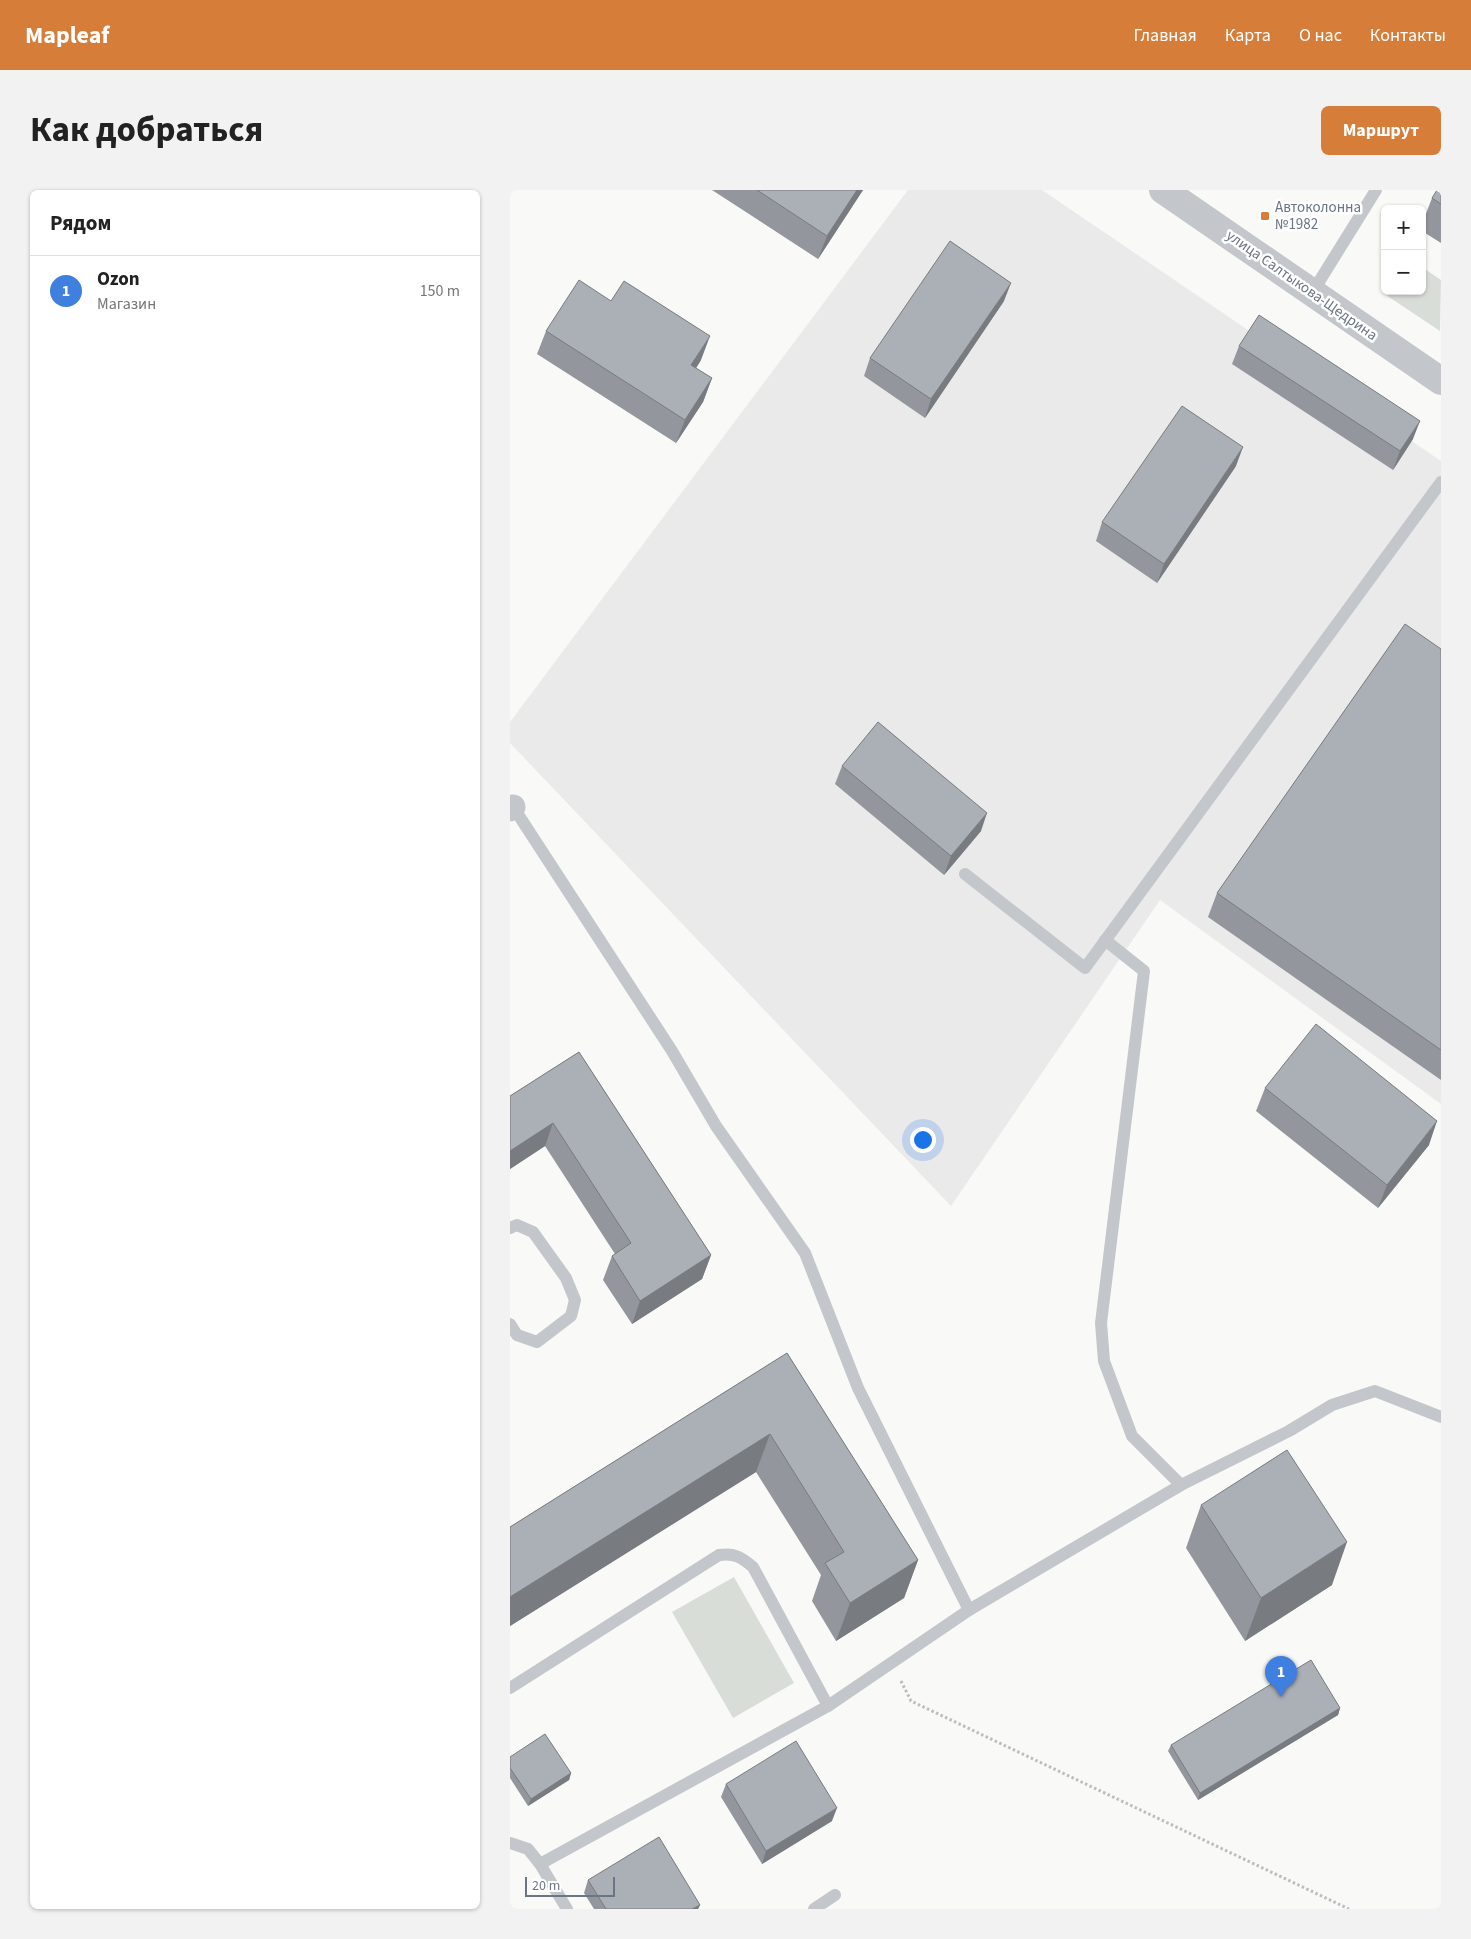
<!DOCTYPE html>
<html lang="ru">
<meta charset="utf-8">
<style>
:root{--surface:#fff;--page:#f2f2f2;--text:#222;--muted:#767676;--line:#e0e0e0;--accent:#d77d3a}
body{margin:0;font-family:"Source Sans 3",sans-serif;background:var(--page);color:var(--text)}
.controls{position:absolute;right:15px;top:15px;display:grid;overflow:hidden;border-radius:8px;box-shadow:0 1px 4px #0004}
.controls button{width:45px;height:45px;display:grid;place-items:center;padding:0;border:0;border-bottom:1px solid var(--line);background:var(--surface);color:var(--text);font:25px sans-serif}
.scale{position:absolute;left:15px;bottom:12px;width:90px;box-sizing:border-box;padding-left:5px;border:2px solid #6b7586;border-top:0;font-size:14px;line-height:18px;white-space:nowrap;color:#6b7586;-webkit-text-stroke:4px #fff;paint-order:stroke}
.you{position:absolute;left:412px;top:949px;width:18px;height:18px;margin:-12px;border:4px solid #fff;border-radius:50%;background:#1a73e8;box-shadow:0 0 0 8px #1a73e833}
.badge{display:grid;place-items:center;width:32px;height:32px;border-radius:50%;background:var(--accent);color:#fff;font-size:16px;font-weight:700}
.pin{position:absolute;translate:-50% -41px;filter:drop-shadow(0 1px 2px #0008)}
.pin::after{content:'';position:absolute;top:26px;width:18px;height:15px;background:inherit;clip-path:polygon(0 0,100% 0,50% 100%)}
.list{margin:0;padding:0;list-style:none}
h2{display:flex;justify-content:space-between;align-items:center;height:65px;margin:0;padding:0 20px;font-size:21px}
h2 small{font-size:16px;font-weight:400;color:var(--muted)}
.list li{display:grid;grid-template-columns:32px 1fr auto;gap:15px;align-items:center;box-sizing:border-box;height:70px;padding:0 20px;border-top:1px solid var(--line)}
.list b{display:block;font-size:19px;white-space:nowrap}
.list p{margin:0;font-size:16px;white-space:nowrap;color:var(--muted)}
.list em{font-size:16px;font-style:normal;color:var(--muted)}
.map{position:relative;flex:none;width:931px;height:1719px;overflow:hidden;border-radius:8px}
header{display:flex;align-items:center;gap:30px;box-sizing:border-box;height:70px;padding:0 25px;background:var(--accent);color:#fff}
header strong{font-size:24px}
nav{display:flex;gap:28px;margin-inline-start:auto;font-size:18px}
.intro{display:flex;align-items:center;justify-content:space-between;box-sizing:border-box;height:120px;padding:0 30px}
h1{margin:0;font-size:35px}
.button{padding:12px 22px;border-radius:8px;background:var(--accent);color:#fff;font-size:18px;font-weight:700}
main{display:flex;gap:30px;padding:0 30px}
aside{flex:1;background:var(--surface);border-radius:8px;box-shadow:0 1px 4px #0004}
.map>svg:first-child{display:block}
.built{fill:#eaeaea}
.green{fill:#d8ded7}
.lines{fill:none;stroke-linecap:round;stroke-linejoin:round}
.path{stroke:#bbbdc0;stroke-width:3;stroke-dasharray:2.5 2.5;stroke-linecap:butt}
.service{stroke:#c3c6ca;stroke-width:12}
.minor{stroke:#c3c6ca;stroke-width:25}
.tertiary{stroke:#c3c6ca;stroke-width:28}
.wall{fill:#93979d}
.shaded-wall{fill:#787b80}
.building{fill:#abb0b7;stroke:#787b80}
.poi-dot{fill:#d77d3a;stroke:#fff;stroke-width:2}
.labels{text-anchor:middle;stroke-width:5;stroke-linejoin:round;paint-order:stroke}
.poi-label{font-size:15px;fill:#6b7586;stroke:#fff;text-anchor:start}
.street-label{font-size:15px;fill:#6b7586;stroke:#fff}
</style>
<header>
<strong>Mapleaf</strong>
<nav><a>Главная</a><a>Карта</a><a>О нас</a><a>Контакты</a></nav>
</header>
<div class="intro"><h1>Как добраться</h1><a class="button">Маршрут</a></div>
<main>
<aside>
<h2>Рядом<small></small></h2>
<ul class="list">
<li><span class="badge" style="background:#3f7fe0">1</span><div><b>Ozon</b><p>Магазин</p></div><em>150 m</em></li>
</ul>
</aside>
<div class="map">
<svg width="931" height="1719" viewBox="0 0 931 1719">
<rect width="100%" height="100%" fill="#f9f9f7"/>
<path class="built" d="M398,0H532L931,271V914L650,710L441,1016L0,553V532Z"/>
<g class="green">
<path d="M912,77L931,90L930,141L873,103L875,100L912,101Z"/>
<path d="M224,1387L284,1493L223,1528L162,1422Z"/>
</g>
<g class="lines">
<path class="path" d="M391,1491L401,1511L839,1719"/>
<g class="service">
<path d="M802,103L866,0"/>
<path d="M2,615L162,861L206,936L295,1063L348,1198L459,1420"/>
<path d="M455,684L575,778L931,292"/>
<path d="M595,750L634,781L591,1133L594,1171L622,1246L671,1295"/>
<path d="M0,1038L7,1035L23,1042L56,1088L65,1110L61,1126L27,1152L7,1145L0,1134"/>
<path d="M0,1498L209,1365C225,1363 231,1367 243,1377L318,1516"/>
<path d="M0,1653L18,1659L30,1674L318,1516L459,1420L671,1295L779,1241L822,1215L865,1201L931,1227"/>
<path d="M30,1674L57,1719"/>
<path d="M304,1719L325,1705"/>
</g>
<path class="minor" d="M0,619L3,617"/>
<path class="tertiary" d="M653,0L931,191"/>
</g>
<g class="wall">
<path d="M202,0H353L308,69Z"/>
<path d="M931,0V53L912,41V34L922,8Z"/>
<path d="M494,111L415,228L354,186L360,168Z"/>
<path d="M36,141L191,170L186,178L202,188L193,212L166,253L27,164Z"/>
<path d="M729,156L903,249L883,280L722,174Z"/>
<path d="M726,276L647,393L586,351L592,332Z"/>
<path d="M931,459V890L698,727L707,703Z"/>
<path d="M332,576L471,641L434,685L325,594Z"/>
<path d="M69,862L201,1065L192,1089L122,1134L93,1090L102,1066L105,1064L35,956L0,979V906Z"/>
<path d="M755,898L919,955L868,1018L746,921Z"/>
<path d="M277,1163L408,1370L394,1408L326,1451L302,1411L311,1385L246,1282L0,1436V1337Z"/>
<path d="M691,1315L822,1395L735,1451L676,1358Z"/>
<path d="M830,1518L828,1525L688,1610L658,1561L661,1555Z"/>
<path d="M0,1567L61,1583L59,1590L18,1616L0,1588Z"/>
<path d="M216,1594L322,1631L252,1674L211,1607Z"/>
<path d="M78,1690L190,1715L188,1719H84L74,1703Z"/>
</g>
<g class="shaded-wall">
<path d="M347,0H353L308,69L317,46Z"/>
<path d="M501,93L494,111L415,228L421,209Z"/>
<path d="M200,146L191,170L173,199L181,175Z"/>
<path d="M202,188L193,212L166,253L175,230Z"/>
<path d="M910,231L903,249L883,280L890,261Z"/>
<path d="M733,257L726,276L647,393L654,374Z"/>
<path d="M477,623L471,641L434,685L441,666Z"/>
<path d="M927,931L919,955L868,1018L877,995Z"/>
<path d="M43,933L35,956L0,979V961Z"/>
<path d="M201,1065L192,1089L122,1134L130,1111Z"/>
<path d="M260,1244L246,1282L0,1436V1407Z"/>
<path d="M837,1352L822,1395L735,1451L751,1408Z"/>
<path d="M408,1370L394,1408L326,1451L340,1413Z"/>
<path d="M830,1518L828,1525L688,1610L690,1603Z"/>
<path d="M61,1583L59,1590L18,1616L21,1609Z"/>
<path d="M327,1618L322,1631L252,1674L256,1661Z"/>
<path d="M190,1715L188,1719H182Z"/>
</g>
<g class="building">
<path d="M247,0H347L317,46Z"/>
<path d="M927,0H931V14L922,8Z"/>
<path d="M440,51L501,93L421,209L360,168Z"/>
<path d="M69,90L101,111L114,91L200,146L181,175L202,188L175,230L36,141Z"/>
<path d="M749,125L910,231L890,261L729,156Z"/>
<path d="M672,216L733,257L654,374L592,332Z"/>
<path d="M895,434L931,459V860L707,703Z"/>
<path d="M368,532L477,623L441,666L332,576Z"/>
<path d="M806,834L927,931L877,995L755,898Z"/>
<path d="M69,862L201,1065L130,1111L102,1066L121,1053L43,933L0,961V906Z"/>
<path d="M277,1163L408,1370L340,1413L315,1373L334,1362L260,1244L0,1407V1337Z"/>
<path d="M777,1260L837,1352L751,1408L691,1315Z"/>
<path d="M801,1470L830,1518L690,1603L661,1555Z"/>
<path d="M35,1544L61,1583L21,1609L0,1578V1567Z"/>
<path d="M286,1551L327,1618L256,1661L216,1594Z"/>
<path d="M149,1647L190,1715L182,1719H96L78,1690Z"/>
</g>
<rect class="poi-dot" x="750" y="21" width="10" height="10" rx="2.5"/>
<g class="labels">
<g class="poi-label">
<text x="765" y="22">Автоколонна<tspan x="765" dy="17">№1982</tspan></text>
</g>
<g class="street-label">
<text transform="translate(792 95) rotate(35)" y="5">улица Салтыкова-Щедрина</text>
</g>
</g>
</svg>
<div class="controls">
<button>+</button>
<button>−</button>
</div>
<div class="scale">20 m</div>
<div class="you"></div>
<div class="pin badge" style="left:771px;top:1507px;background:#3f7fe0">1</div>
</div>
</main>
